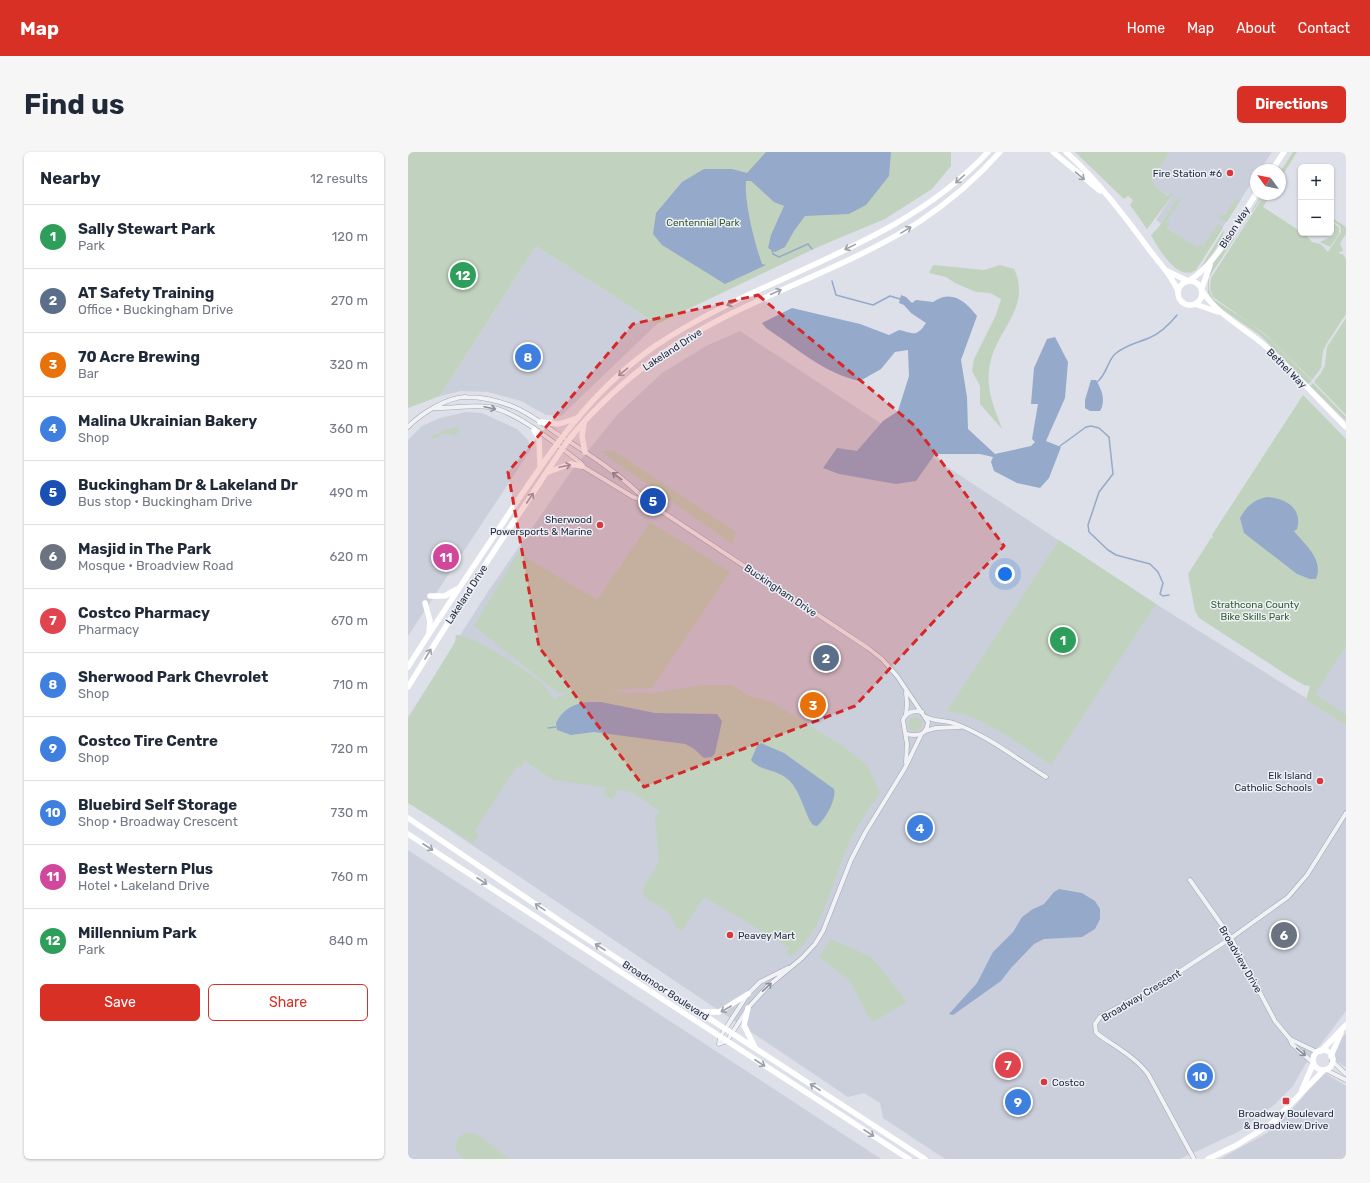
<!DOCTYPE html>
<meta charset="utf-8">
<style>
:root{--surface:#fff;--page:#f6f6f7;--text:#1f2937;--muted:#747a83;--line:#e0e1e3;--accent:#d93025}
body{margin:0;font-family:Rubik,sans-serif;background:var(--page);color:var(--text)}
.controls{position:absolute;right:12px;top:12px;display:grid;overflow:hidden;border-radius:6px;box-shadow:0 1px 3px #0004}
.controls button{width:36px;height:36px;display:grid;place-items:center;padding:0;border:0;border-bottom:1px solid var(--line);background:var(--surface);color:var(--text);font:20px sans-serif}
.compass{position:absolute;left:842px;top:12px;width:36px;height:36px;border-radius:50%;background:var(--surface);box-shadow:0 1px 3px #0004;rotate:303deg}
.you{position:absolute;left:597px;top:422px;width:14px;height:14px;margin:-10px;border:3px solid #fff;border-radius:50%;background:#1a73e8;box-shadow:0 0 0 6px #1a73e833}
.badge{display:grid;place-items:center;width:26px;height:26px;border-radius:50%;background:var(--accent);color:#fff;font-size:13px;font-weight:700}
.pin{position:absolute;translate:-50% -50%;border:2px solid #fff;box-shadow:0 1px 4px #0006}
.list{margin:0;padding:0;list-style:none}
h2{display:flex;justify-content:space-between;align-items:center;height:52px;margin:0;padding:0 16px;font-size:17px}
h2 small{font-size:13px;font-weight:400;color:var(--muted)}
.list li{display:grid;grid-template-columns:26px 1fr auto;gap:12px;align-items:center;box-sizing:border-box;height:64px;padding:0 16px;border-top:1px solid var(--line)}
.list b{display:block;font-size:15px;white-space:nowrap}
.list p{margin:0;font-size:13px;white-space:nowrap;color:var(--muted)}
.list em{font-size:13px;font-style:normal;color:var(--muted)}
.actions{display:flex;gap:8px;padding:12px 16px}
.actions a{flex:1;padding:9px 0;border:1px solid var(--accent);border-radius:6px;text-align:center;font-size:14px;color:var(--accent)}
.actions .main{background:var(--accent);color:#fff}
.map{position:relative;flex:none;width:938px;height:1007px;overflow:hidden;border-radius:6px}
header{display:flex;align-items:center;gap:24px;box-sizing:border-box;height:56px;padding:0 20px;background:var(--accent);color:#fff}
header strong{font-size:19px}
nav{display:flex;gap:22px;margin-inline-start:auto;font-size:14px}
.intro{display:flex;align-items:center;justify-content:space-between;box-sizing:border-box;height:96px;padding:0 24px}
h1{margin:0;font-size:28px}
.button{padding:10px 18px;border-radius:6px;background:var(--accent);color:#fff;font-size:14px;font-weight:700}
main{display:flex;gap:24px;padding:0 24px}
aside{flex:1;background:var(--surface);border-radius:6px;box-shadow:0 1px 3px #0004}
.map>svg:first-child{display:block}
.built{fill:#cbcfdb}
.green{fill:#c1d3be}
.water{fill:#95a9cb}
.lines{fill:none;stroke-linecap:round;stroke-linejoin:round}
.stream{stroke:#95a9cb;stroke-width:1.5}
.street-casing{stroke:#a2a6b2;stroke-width:5}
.street{stroke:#f0f2f6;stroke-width:4}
.secondary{stroke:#fff;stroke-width:5.5}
.oneway{stroke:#9da0a9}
.oneway2{stroke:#8b8f9b}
.marked{fill:#d62828;fill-opacity:0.2;stroke:#d62828;stroke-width:3;stroke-dasharray:8 5;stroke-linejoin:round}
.poi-dot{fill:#d8383c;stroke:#edf0f6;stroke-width:1.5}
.labels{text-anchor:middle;stroke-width:3;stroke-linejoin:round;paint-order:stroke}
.poi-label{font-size:10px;fill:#262c40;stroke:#edf0f6;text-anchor:end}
.park-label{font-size:10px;fill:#355d32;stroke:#edf0f6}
.street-label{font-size:10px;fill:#262c40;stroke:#edf0f6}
</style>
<header>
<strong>Map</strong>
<nav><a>Home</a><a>Map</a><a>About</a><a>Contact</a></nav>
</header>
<div class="intro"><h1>Find us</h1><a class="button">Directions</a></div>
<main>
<aside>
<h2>Nearby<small>12 results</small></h2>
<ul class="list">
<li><span class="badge" style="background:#2e9e5b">1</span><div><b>Sally Stewart Park</b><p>Park</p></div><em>120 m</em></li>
<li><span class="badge" style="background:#5c6f8a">2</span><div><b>AT Safety Training</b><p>Office · Buckingham Drive</p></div><em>270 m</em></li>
<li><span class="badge" style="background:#e8710a">3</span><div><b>70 Acre Brewing</b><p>Bar</p></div><em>320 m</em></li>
<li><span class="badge" style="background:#3f7fe0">4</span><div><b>Malina Ukrainian Bakery</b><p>Shop</p></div><em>360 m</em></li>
<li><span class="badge" style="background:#1a4fb4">5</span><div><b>Buckingham Dr &amp; Lakeland Dr</b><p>Bus stop · Buckingham Drive</p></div><em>490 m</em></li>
<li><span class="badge" style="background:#6b7280">6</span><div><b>Masjid in The Park</b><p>Mosque · Broadview Road</p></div><em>620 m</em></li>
<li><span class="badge" style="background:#e0444e">7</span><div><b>Costco Pharmacy</b><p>Pharmacy</p></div><em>670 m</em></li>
<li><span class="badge" style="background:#3f7fe0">8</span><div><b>Sherwood Park Chevrolet</b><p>Shop</p></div><em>710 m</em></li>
<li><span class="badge" style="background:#3f7fe0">9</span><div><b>Costco Tire Centre</b><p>Shop</p></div><em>720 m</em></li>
<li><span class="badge" style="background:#3f7fe0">10</span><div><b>Bluebird Self Storage</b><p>Shop · Broadway Crescent</p></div><em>730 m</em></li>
<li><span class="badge" style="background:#d1479c">11</span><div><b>Best Western Plus</b><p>Hotel · Lakeland Drive</p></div><em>760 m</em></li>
<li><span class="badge" style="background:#2e9e5b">12</span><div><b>Millennium Park</b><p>Park</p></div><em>840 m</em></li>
</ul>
<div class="actions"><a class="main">Save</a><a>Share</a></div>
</aside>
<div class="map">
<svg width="938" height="1007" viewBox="0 0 938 1007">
<rect width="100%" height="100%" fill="#dde0e8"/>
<g class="built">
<path d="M762,0H864L852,18H848V24L797,102L748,68L765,43L761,44L744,33L747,30L744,28Z"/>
<path d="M128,94L249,172L153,264L138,263L113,249L80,240L53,239L32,244Z"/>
<path d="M332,179L748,452L938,571V859L897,913L885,934L867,952L830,980L772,1007H537L475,966L472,951L456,941L440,945L0,650V565L79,441L162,321L209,263L254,221L298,194Z"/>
<path d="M58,260L74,261L109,277L120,288L123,297L0,484V288L14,274L32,266Z"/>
<path d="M938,494V562L906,542Z"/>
<path d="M0,698L473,1007H0Z"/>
<path d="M938,881V915L928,909L926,901L931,889Z"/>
<path d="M915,920L938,934V1007H812L859,981L875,967L895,945L911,921Z"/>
</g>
<g class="green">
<path d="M0,0H543V14L524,37L477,67L410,95L249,172L128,94L32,244L0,256Z"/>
<path d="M667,0H762L744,28L747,30L745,33L760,44L763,41L765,43L739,77L722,53L725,48L720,44L716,47Z"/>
<path d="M885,0H889L874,24L875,27L872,25V20Z"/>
<path d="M854,42H856L801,125C800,113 817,96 825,87C836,74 845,56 854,42Z"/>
<path d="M857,42H863L855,55L898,83L904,90C916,93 912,91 920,100L933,80L932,74L923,68V65L938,75V82L932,91L935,99L931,100L932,102H935L938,107V162L919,191L915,199L913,216L904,228L857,182L805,145L802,137L803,126Z"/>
<path d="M770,46L773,48L758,70L761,72L759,76L790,96L792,92L795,94L810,72L815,76L788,118C770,131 750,96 743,83L750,76Z"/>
<path d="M833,47L819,70L810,66L813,62L816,64L826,49Z"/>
<path d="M923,70L931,75V82L922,95L912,90L926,83Z"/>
<path d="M816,78C816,88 798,112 791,118Z"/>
<path d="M525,113L576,118L592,113L606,117C624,155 589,177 582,212C577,236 586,255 594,277L572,252V234L564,219L566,207L588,163L593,147L582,141L568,140L547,131L538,125L521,121Z"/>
<path d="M800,127L801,128V138L805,147L842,171L862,187L904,229L900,232L853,184L808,153L800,141Z"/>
<path d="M938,166V263L906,230L913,221L917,213L919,195Z"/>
<path d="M905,231L938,265V269L902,234Z"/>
<path d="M895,243L938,287V494L907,542L938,562V573L898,548L902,534L896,533L882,525L791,466L787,459L780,422L803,386L805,387L804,383Z"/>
<path d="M49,275L52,278L47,284L36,281L26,287L23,285L34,279Z"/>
<path d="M192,299H206L328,380L324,392Z"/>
<path d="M242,370L322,420L244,536L204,538L221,541H246L293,533H324L341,544L362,549L435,594L460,614L472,641C461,657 449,673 441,691C425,726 415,782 382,805L378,801L382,796L296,745L274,779L269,776L259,759L236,745L235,736L251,710L247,666L251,659L224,640L208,638V642L204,648L195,643L198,637L195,635L145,628L117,609L113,616L109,614L67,679L71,683L65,691L0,651V568L47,490L48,483C63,481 125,522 136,533C140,538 143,543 147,548L149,545L163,540L150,541L66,474L110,401L189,448Z"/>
<path d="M651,388L748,452L643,613C611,593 578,564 539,559Z"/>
<circle cx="507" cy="572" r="7"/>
<path d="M423,787L463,805L475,819L499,850L465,870L460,864L442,829L411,805Z"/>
<path d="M60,980L70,983L102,1007H56C43,997 45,986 60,980Z"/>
</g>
<g class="water">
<path d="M358,0H483L481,24L458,53L441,62L397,64L386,79L377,95L367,100L360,96L363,83L376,54L366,50L343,29H338C336,50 347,92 354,112L358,113L317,132L254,93L245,82L248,61L274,30L296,17H324L339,21Z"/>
<path d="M493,143L498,145L504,151L508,148L525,150C544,137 557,149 569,164L553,208L559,245L560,277L587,302L623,294L627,290L624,287L630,252H623L626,216L639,187L647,185L660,210L657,246L638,289L653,295L641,326L632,336L609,331L586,319L583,310L585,305L572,302H527L508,329L488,332L431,322L415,316L429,296L449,299L475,269L490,259L501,224L500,198L487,200L473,217L452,229C417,222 387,195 358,176L354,171L384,156L452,172L481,183L491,178C506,181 508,186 518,171L503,161L496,153L491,151Z"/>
<path d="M683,228H688C694,238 698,249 692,259H682L677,256V248Z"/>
<path d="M859,345C877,346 895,356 889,377L886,379C897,393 916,407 908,427H902L889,422L836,381L832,366C839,354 845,348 859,345Z"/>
<path d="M180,550H193L247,561L309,562L314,569L307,601L304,605L296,606L285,596L277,592L186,580L163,583L149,578L148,571C154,558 166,551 180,550Z"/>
<path d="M353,591L376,601L426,637C429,647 417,668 409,674L405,673L402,669C394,653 391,635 377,625C366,617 350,618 343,608L349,594Z"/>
<path d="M651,737L674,741L687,749L692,757V767L687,777L674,785L636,787L626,792L603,816L593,829L545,863L541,862L569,831L585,800L605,780L614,765L625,757L636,752L646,740Z"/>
</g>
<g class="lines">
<g class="stream">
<path d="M364,98L365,102L371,105L400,92L404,97"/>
<path d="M424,129L428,143L465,153L482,144L492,147"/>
<path d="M689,230C699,222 699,210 707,202C717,193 729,191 741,186C753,181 761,173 769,163"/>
<path d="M652,294L678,275L683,274L691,276L701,285L705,322L691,340L680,373L681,380L700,398L708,403L742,412L750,420L755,431L752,442L755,444L761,443"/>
<path d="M140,576L148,575"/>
</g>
<g class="street-casing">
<g id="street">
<path d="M26,256C44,257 63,252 81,255C109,259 150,294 173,311L174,314L225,345L238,349L460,496L474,507L489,524L520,570C519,584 509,584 498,582"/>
<path d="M0,275C12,262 41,244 59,245C75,245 91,249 106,255C121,261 135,272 148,281C176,299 216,324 238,349"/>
<path d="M498,540L499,552L498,563"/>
<path d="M518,565C528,570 538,568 548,572C580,584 609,607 638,625"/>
<path d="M517,579L528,576L552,575"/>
<path d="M498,611L499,592L495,568C498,560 506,558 514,560"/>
<path d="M782,728L823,786L867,869L882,887L884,892L905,911"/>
<path d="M380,816L352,830L340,842L312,885L311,892L319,889L340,856L359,835L394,806L407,792L415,779L443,708L457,681L497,616L513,583"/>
<path d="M882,887L909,900"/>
<path d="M924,909L938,922"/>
<path d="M918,918L938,928"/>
<path d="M786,1007L740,922C727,905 708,895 691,883L688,880L687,872L692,865L751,833L823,786L880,745L899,723L938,661"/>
</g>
</g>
<use href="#street" class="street"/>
<g class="secondary">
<path d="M645,0L692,39"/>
<path d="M658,0C689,28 715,62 740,96C750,110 763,122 770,139"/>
<path d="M864,18L876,0"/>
<path d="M759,119L780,129"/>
<path d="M782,128C808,112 831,68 848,42"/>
<circle cx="782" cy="141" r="12"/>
<path d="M794,136L802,113"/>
<path d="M795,140C810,163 835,175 855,192C884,218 911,248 938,275"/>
<path d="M787,152L810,160"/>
<path d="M132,270L151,272L169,266"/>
<path d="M176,272L174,284L177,300"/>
<path d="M126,278L131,286L132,314"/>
<path d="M140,320L162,312L174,314"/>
<path d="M22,444H37L49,437"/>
<path d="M17,451L22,469L21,480"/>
<path d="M0,515C30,467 61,421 92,375C138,306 178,242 247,194C354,122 490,97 580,0"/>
<path d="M0,535C34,480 68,426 104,372C123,345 140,317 159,290C183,259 219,226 252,203C332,147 429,122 511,70C541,50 568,27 592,0"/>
<path d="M0,666L164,777L517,1007"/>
<path d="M0,682L501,1007"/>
<path d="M340,856L336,873L347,896"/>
<path d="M294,860H311L340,842"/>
<circle cx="915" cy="908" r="10"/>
<path d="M913,899L938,873"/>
<path d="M923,904L933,881"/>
<path d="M894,938L905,912"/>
<path d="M800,1007L829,993L864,971L916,918"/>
</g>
</g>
<defs><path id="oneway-shaft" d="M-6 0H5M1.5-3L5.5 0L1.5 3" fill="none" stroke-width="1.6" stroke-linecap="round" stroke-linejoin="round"/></defs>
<g class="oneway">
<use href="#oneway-shaft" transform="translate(672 24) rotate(40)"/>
<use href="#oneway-shaft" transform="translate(552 27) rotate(138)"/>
<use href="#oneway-shaft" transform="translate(498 78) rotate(-31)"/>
<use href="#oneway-shaft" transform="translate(442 95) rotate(154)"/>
<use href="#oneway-shaft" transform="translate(368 140) rotate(-25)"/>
<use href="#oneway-shaft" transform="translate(324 151) rotate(155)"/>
<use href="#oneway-shaft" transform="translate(215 220) rotate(140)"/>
<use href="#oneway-shaft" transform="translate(157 314) rotate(-12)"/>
<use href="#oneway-shaft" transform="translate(122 346) rotate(-56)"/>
<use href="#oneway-shaft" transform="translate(20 502) rotate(-59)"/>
<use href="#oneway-shaft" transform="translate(20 695) rotate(33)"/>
<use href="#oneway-shaft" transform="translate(74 729) rotate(33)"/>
<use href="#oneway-shaft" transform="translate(132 755) rotate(-146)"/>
<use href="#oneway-shaft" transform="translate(192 795) rotate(-147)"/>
<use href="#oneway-shaft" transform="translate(318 857) rotate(150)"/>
<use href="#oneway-shaft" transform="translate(352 911) rotate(33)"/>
<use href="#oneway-shaft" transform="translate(407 935) rotate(-147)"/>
<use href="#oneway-shaft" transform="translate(461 981) rotate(33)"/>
</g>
<g class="oneway2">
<use href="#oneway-shaft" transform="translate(82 256) rotate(12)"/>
<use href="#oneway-shaft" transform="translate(209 324) rotate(-143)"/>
<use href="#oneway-shaft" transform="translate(359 835) rotate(-43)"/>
<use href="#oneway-shaft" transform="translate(893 900) rotate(40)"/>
</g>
<path class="marked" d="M350,143L507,274L596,394L447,554L236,635L131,495L100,320L225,172Z"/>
<g class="poi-dot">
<circle cx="822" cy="21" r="4"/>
<circle cx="192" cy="373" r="4"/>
<circle cx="912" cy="629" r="4"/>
<circle cx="322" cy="783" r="4"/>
<circle cx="636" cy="930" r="4"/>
<rect x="874" y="945" width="8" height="8" rx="2"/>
</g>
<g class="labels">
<g class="poi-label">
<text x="814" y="25">Fire Station #6</text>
<text x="184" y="371">Sherwood<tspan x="184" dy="12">Powersports &amp; Marine</tspan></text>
<text x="904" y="627">Elk Island<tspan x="904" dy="12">Catholic Schools</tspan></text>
<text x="330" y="787" text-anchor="start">Peavey Mart</text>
<text x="644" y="934" text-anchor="start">Costco</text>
<text x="878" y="965" text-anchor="middle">Broadway Boulevard<tspan x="878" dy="12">&amp; Broadview Drive</tspan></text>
</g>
<g class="park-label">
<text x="295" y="74">Centennial Park</text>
<text x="847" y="456">Strathcona County<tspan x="847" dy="12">Bike Skills Park</tspan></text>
</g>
<g class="street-label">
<text transform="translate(826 75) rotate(-57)" y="4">Bison Way</text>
<text transform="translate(264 197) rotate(-33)" y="4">Lakeland Drive</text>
<text transform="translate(879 216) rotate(45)" y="4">Bethel Way</text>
<text transform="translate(373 438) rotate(34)" y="4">Buckingham Drive</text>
<text transform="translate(58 442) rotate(-57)" y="4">Lakeland Drive</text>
<text transform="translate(833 807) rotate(60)" y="4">Broadview Drive</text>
<text transform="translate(258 838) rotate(33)" y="4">Broadmoor Boulevard</text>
<text transform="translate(733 843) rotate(-31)" y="4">Broadway Crescent</text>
</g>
</g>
</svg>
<div class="controls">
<button>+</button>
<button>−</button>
</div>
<svg class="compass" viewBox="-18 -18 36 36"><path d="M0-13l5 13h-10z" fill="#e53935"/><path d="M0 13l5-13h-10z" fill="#747a83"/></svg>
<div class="you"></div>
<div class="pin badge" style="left:655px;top:488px;background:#2e9e5b">1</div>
<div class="pin badge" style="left:418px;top:506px;background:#5c6f8a">2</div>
<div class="pin badge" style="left:405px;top:553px;background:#e8710a">3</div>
<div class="pin badge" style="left:512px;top:676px;background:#3f7fe0">4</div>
<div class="pin badge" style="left:245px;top:349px;background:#1a4fb4">5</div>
<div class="pin badge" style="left:876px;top:783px;background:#6b7280">6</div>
<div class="pin badge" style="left:600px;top:913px;background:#e0444e">7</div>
<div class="pin badge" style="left:120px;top:205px;background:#3f7fe0">8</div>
<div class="pin badge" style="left:610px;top:950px;background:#3f7fe0">9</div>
<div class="pin badge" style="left:792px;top:924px;background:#3f7fe0">10</div>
<div class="pin badge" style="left:38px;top:405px;background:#d1479c">11</div>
<div class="pin badge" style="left:55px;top:123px;background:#2e9e5b">12</div>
</div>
</main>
